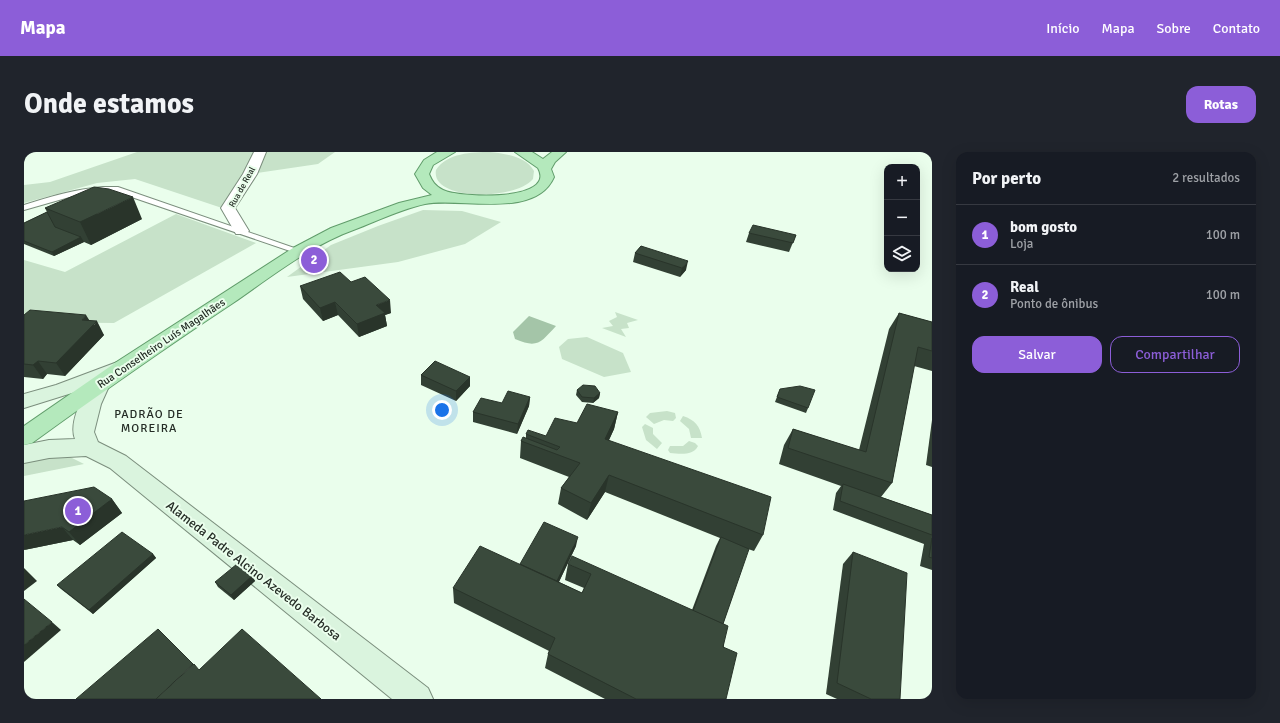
<!DOCTYPE html>
<html lang="pt">
<meta charset="utf-8">
<style>
:root{--surface:#171b24;--page:#20242c;--text:#f1f3f6;--muted:#9ea1a6;--line:#363941;--accent:#8c5ed8}
body{margin:0;font-family:Signika,sans-serif;background:var(--page);color:var(--text)}
.controls{position:absolute;right:12px;top:12px;display:grid;overflow:hidden;border-radius:8px;box-shadow:0 4px 16px #0002}
.controls button{width:36px;height:36px;display:grid;place-items:center;padding:0;border:0;border-bottom:1px solid var(--line);background:var(--surface);color:var(--text);font:20px sans-serif}
.you{position:absolute;left:418px;top:258px;width:14px;height:14px;margin:-10px;border:3px solid #fff;border-radius:50%;background:#1a73e8;box-shadow:0 0 0 6px #1a73e833}
.badge{display:grid;place-items:center;width:26px;height:26px;border-radius:50%;background:var(--accent);color:#fff;font-size:13px;font-weight:700}
.pin{position:absolute;translate:-50% -50%;border:2px solid #fff;box-shadow:0 1px 4px #0006}
.list{margin:0;padding:0;list-style:none}
h2{display:flex;justify-content:space-between;align-items:center;height:52px;margin:0;padding:0 16px;font-size:17px}
h2 small{font-size:13px;font-weight:400;color:var(--muted)}
.list li{display:grid;grid-template-columns:26px 1fr auto;gap:12px;align-items:center;box-sizing:border-box;height:60px;padding:0 16px;border-top:1px solid var(--line)}
.list b{display:block;font-size:15px;white-space:nowrap}
.list p{margin:0;font-size:13px;white-space:nowrap;color:var(--muted)}
.list em{font-size:13px;font-style:normal;color:var(--muted)}
.actions{display:flex;gap:8px;padding:12px 16px}
.actions a{flex:1;padding:9px 0;border:1px solid var(--accent);border-radius:12px;text-align:center;font-size:14px;color:var(--accent)}
.actions .main{background:var(--accent);color:#fff}
.icon{flex:none;width:22px;height:22px;fill:none;stroke:currentColor;stroke-width:2;stroke-linecap:round;stroke-linejoin:round}
.map{position:relative;flex:none;width:908px;height:547px;overflow:hidden;border-radius:12px}
header{display:flex;align-items:center;gap:24px;box-sizing:border-box;height:56px;padding:0 20px;background:var(--accent);color:#fff}
header strong{font-size:19px}
nav{display:flex;gap:22px;margin-inline-start:auto;font-size:14px}
.intro{display:flex;align-items:center;justify-content:space-between;box-sizing:border-box;height:96px;padding:0 24px}
h1{margin:0;font-size:28px}
.button{padding:10px 18px;border-radius:12px;background:var(--accent);color:#fff;font-size:14px;font-weight:700}
main{display:flex;gap:24px;padding:0 24px}
aside{flex:1;background:var(--surface);border-radius:12px;box-shadow:0 4px 16px #0002}
.map>svg:first-child{display:block}
.green{fill:#c7e2c9}
.water{fill:#a4c5a8}
.lines{fill:none;stroke-linecap:round;stroke-linejoin:round}
.service-casing{stroke:#7b8e7d;stroke-width:2}
.minor-casing{stroke:#7b8e7d;stroke-width:2}
.secondary-casing{stroke:#7b8e7d;stroke-width:2}
.primary-casing{stroke:#619d6b;stroke-width:2}
.service{fill:#fff;fill-rule:evenodd}
.minor{fill:#fff;fill-rule:evenodd}
.secondary{fill:#daf4de;fill-rule:evenodd}
.primary{fill:#b4e9bc;fill-rule:evenodd}
.wall{fill:#324034}
.shaded-wall{fill:#29342a}
.building{fill:#3a4a3c;stroke:#29342a}
.labels{text-anchor:middle;stroke-width:4;stroke-linejoin:round;paint-order:stroke}
.far-street-label{font-size:9px;fill:#242c25;stroke:#eafeec}
.street-label{font-size:11px;fill:#242c25;stroke:#eafeec}
.neighbourhood-label{font-size:12px;letter-spacing:1px;fill:#242c25;stroke:#eafeec}
.near-street-label{font-size:13px;fill:#242c25;stroke:#eafeec}
</style>
<header>
<strong>Mapa</strong>
<nav><a>Início</a><a>Mapa</a><a>Sobre</a><a>Contato</a></nav>
</header>
<div class="intro"><h1>Onde estamos</h1><a class="button">Rotas</a></div>
<main>
<div class="map">
<svg width="908" height="547" viewBox="0 0 908 547">
<rect width="100%" height="100%" fill="#eafeec"/>
<g class="green">
<path d="M113,0H311L294,12L233,21L207,59L111,27L73,31L0,51V33L26,30Z"/>
<path d="M466,0C482,2 502,4 510,19L509,27C491,49 406,49 412,18C423,1 448,0 466,0Z"/>
<path d="M399,58L438,59L477,70L441,92L374,110L263,125L307,93L354,74Z"/>
<path d="M152,62L232,91L90,171L0,170V108L41,120Z"/>
<path d="M591,160L614,168L603,171L605,176L597,177L602,185L578,176L589,174L585,169L593,165Z"/>
<path d="M563,185L599,201L607,220L580,225L538,207L535,195L544,187Z"/>
<path d="M643,259L651,261L652,266L649,269L640,268L630,272L622,265L626,261Z"/>
<path d="M659,264C671,268 676,274 678,286H667L665,277L656,269Z"/>
<path d="M621,272L629,276V282L638,291L633,297L622,288L618,275Z"/>
<path d="M665,289L671,291L674,294C669,304 656,302 646,301L644,298L646,294H659Z"/>
<path d="M40,302L60,312L0,324V307Z"/>
</g>
<path class="water" d="M505,164L532,174C517,190 514,197 491,187L489,180Z"/>
<g class="lines">
<g class="service-casing">
<path id="service" d="M79,35H94L279,99L278,101H272L90,39L56,42L0,58V53C26,45 51,37 79,35Z"/>
</g>
<g class="minor-casing">
<path id="minor" d="M230,0H242L233,22L211,56L225,79L222,82H212L197,56L219,22Z"/>
</g>
<g class="secondary-casing">
<path id="secondary" d="M96,209L103,211L106,216L103,221L84,228L86,232L77,252L70,280L74,290L102,304L404,536L409,547H368L86,316L62,304L25,306L0,311V293L25,288L51,287C45,272 56,250 64,236L0,256V242L32,233Z"/>
</g>
<g class="primary-casing">
<path id="primary" d="M413,0H431L409,13L405,22C408,29 411,34 419,38C435,46 533,50 514,16L491,0H508L519,7L528,0H542L531,10L527,17L530,25C511,68 436,45 401,52C378,57 355,68 332,77C287,93 248,124 209,151C141,196 74,243 8,291L0,293V274L94,209L269,96L307,76L375,51L408,43L399,36L391,22L400,8Z"/>
</g>
<use href="#service" class="service"/>
<use href="#minor" class="minor"/>
<use href="#secondary" class="secondary"/>
<use href="#primary" class="primary"/>
</g>
<g class="wall">
<path d="M21,56L118,67L67,93L60,90L30,104L0,92V71L23,60Z"/>
<path d="M725,81L772,83L765,100L722,90Z"/>
<path d="M617,94L662,118L656,125L609,110L611,101Z"/>
<path d="M276,134L367,161L361,163L363,174L335,185L314,163L299,169L279,147Z"/>
<path d="M875,161L908,170V219L890,214L868,331L857,345L908,363V418L896,414L900,392L809,358L812,341L817,334L755,312L760,293L769,277L835,298L865,177Z"/>
<path d="M0,163L66,169L80,183L41,224L23,222L19,227L0,225Z"/>
<path d="M397,223L446,225V234L432,249L397,233Z"/>
<path d="M756,237L784,256L782,261L751,250Z"/>
<path d="M553,238L576,241L575,246L569,251L558,250L552,243Z"/>
<path d="M506,245L505,254L493,282L449,270V260L478,251Z"/>
<path d="M594,260L590,277L585,288L739,383L730,399L724,397L699,472L702,547H581L521,516L524,502L525,499L430,451L429,436L496,412L552,394L535,430L558,441L560,436L541,428L544,412L668,458L692,394L696,386L581,340L563,368L534,352L537,336L545,325L496,306L497,289L502,286V282L522,284L553,271Z"/>
<path d="M908,268V315L902,313Z"/>
<path d="M88,347L98,361L56,393L49,388L0,398Z"/>
<path d="M829,400L876,547H813L802,542L819,412Z"/>
<path d="M129,402L132,406L69,462L37,437L33,433Z"/>
<path d="M228,424L231,429L210,448L194,435L191,430Z"/>
</g>
<g class="shaded-wall">
<path d="M109,45L118,67L67,93L56,70Z"/>
<path d="M57,85L60,90L30,104L28,100Z"/>
<path d="M664,109L662,118L656,125L658,116Z"/>
<path d="M366,148L367,161L361,163L363,174L335,185L333,172L352,153Z"/>
<path d="M311,150L314,163L299,169L296,156Z"/>
<path d="M62,163L69,174L73,169L80,183L41,224L32,211L58,168Z"/>
<path d="M14,209L23,222L19,227L9,213Z"/>
<path d="M446,225V234L432,249V239Z"/>
<path d="M576,241L575,246L569,251L570,246Z"/>
<path d="M506,245L505,254L493,282L494,272Z"/>
<path d="M594,260L590,277L578,303L581,287Z"/>
<path d="M585,323L581,340L563,368L567,351Z"/>
<path d="M88,347L98,361L56,393L45,380Z"/>
<path d="M38,375L49,388L0,398V383Z"/>
<path d="M554,385L552,394L530,440L531,432Z"/>
<path d="M129,402L132,406L69,462L65,458Z"/>
<path d="M0,416L13,429L0,439Z"/>
<path d="M228,424L231,429L210,448L207,443Z"/>
<path d="M28,470L37,478L0,510V493Z"/>
</g>
<g class="building">
<path d="M70,35L85,37L109,45L56,70L21,56Z"/>
<path d="M23,60L31,75L57,85L28,100L0,89V71Z"/>
<path d="M729,73L772,83L769,91L725,81Z"/>
<path d="M617,94L664,109L658,116L611,101Z"/>
<path d="M316,120L327,130L341,125L366,148L352,153L361,161L333,172L311,150L296,156L276,134Z"/>
<path d="M6,158L62,163L58,168L73,169L32,211L14,209L9,213L0,212V163Z"/>
<path d="M875,161L908,170V199L894,195L868,331L764,296L769,277L842,300Z"/>
<path d="M411,209L446,225L432,239L397,223Z"/>
<path d="M559,233L571,234L576,241L570,246L558,245L553,238Z"/>
<path d="M776,234L791,238L784,256L753,245L756,237Z"/>
<path d="M484,239L506,245L494,272L449,260L457,246L478,251Z"/>
<path d="M563,252L594,260L581,287L747,345L739,383L585,323L567,351L537,336L556,311L497,289L499,285L533,298L536,295L502,282L504,278L522,284L531,266L553,271Z"/>
<path d="M819,332L908,363V383L816,349Z"/>
<path d="M70,335L88,347L45,380L38,375L0,383V349Z"/>
<path d="M520,370L554,385L533,429L496,412Z"/>
<path d="M98,380L129,402L65,458L33,433Z"/>
<path d="M697,385L725,397L699,472L669,459Z"/>
<path d="M908,386V406L905,405Z"/>
<path d="M456,394L558,441L567,422L544,412L548,404L704,474L699,495L713,501L702,547H612L524,502L531,486L429,436Z"/>
<path d="M829,400L883,421L876,547H847L813,531Z"/>
<path d="M213,412L228,424L207,443L191,430Z"/>
<path d="M0,447L28,470L0,493Z"/>
<path d="M134,477L169,512L132,547H52Z"/>
<path d="M218,477L297,547H132L170,512L175,518Z"/>
</g>
<g class="labels">
<g class="far-street-label">
<text transform="translate(218 35) rotate(-61)" y="3">Rua de Real</text>
</g>
<g class="street-label">
<text transform="translate(137 191) rotate(-34)" y="4">Rua Conselheiro Luís Magalhães</text>
</g>
<g class="neighbourhood-label">
<text x="125" y="266">PADRÃO DE<tspan x="125" dy="14">MOREIRA</tspan></text>
</g>
<g class="near-street-label">
<text transform="translate(230 418) rotate(38)" y="5">Alameda Padre Alcino Azevedo Barbosa</text>
</g>
</g>
</svg>
<div class="controls">
<button>+</button>
<button>−</button>
<button><svg class="icon" aria-label="layers" viewBox="0 0 24 24"><path d="M12 4l9 5-9 5-9-5zM3 14l9 5 9-5"/></svg></button>
</div>
<div class="you"></div>
<div class="pin badge" style="left:54px;top:359px">1</div>
<div class="pin badge" style="left:290px;top:108px">2</div>
</div>
<aside>
<h2>Por perto<small>2 resultados</small></h2>
<ul class="list">
<li><span class="badge">1</span><div><b>bom gosto</b><p>Loja</p></div><em>100 m</em></li>
<li><span class="badge">2</span><div><b>Real</b><p>Ponto de ônibus</p></div><em>100 m</em></li>
</ul>
<div class="actions"><a class="main">Salvar</a><a>Compartilhar</a></div>
</aside>
</main>
